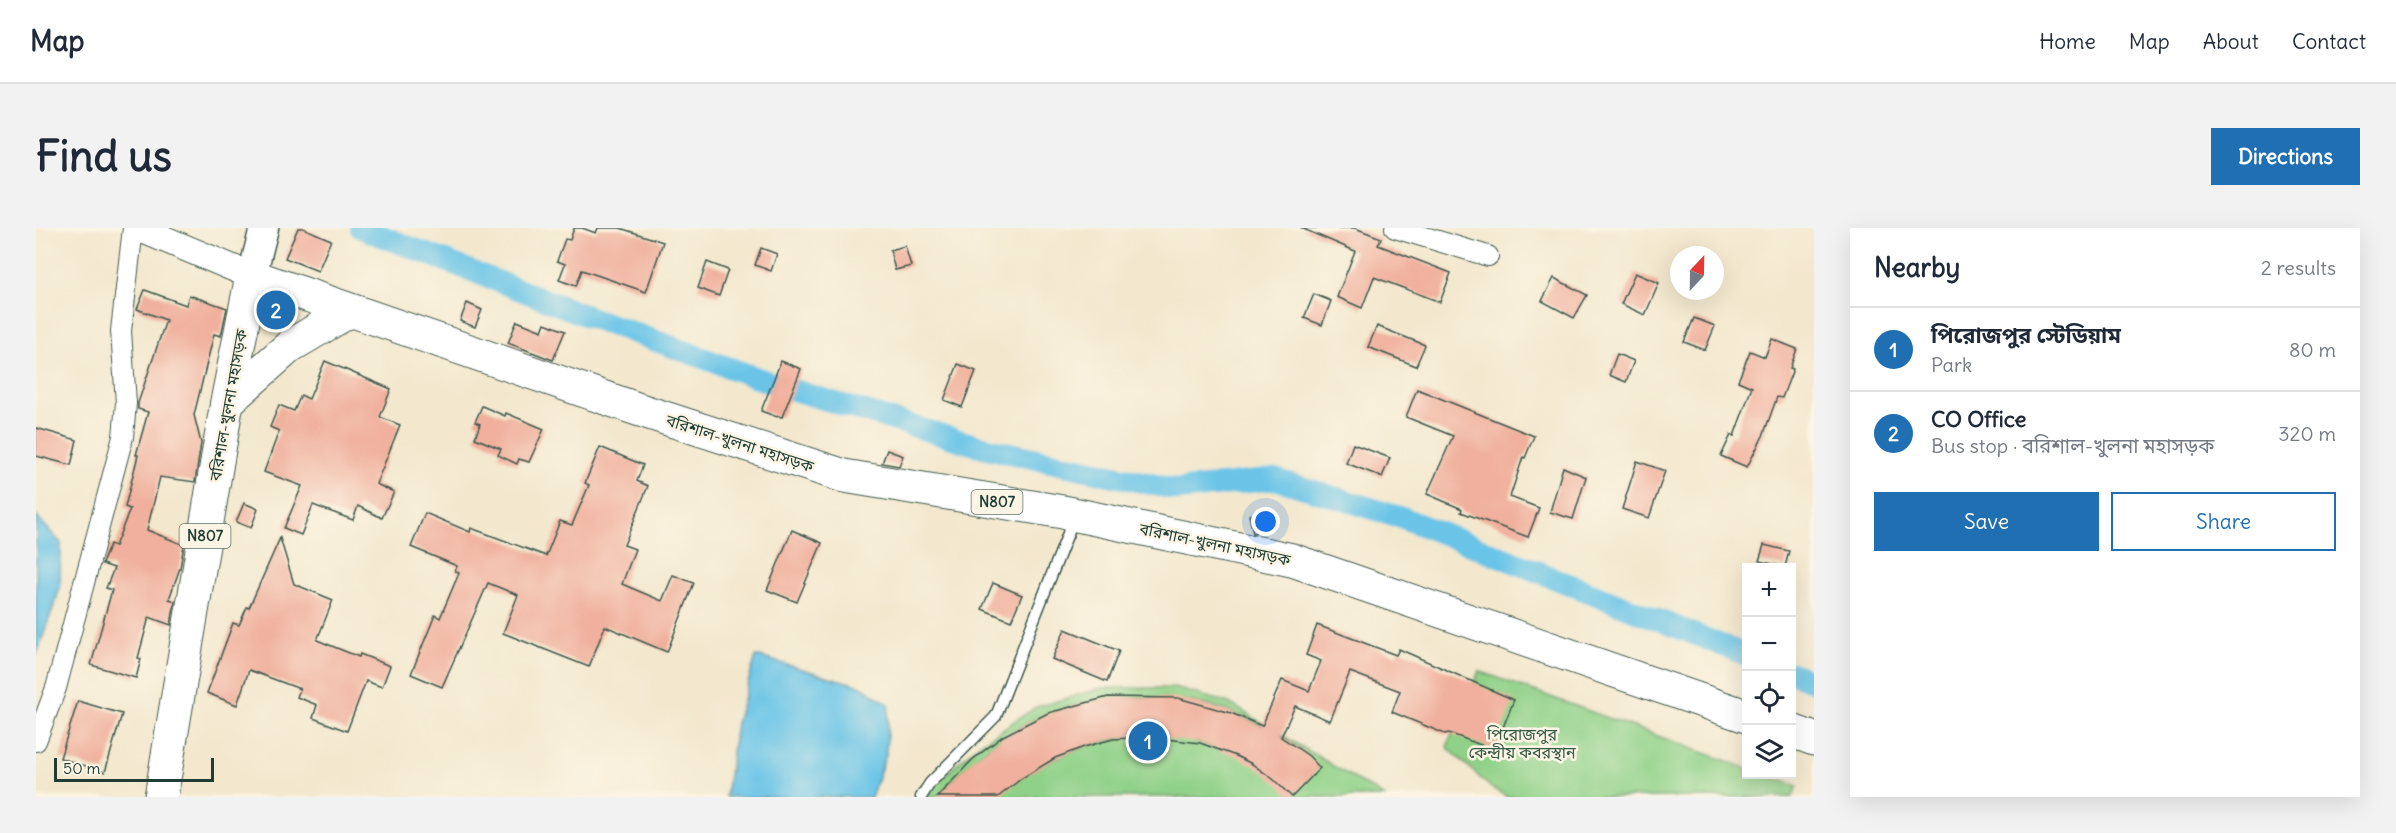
<!DOCTYPE html>
<meta charset="utf-8">
<style>
:root{--surface:#fff;--page:#f2f2f3;--text:#1f2937;--muted:#747a83;--line:#e0e1e3;--accent:#1f6fb2}
body{margin:0;font-family:Delius,"Noto Sans Bengali",sans-serif;background:var(--page);color:var(--text)}
.controls{position:absolute;right:18px;bottom:18px;display:grid;overflow:hidden;border-radius:0px;box-shadow:0 6px 24px #0002}
.controls button{width:54px;height:54px;display:grid;place-items:center;padding:0;border:0;border-bottom:2px solid var(--line);background:var(--surface);color:var(--text);font:30px sans-serif}
.compass{position:absolute;left:1634px;top:18px;width:54px;height:54px;border-radius:50%;background:var(--surface);box-shadow:0 6px 24px #0002;rotate:22deg}
.scale{position:absolute;left:18px;bottom:15px;width:160px;box-sizing:border-box;padding-left:6px;border:3px solid #1f3d34;border-top:0;font-size:16px;line-height:21px;white-space:nowrap;color:#1f3d34;-webkit-text-stroke:4px #fcf5e5;paint-order:stroke}
.you{position:absolute;left:1230px;top:294px;width:21px;height:21px;margin:-15px;border:4px solid #fff;border-radius:50%;background:#1a73e8;box-shadow:0 0 0 9px #1a73e833}
.badge{display:grid;place-items:center;width:39px;height:39px;border-radius:50%;background:var(--accent);color:#fff;font-size:20px;font-weight:700}
.pin{position:absolute;translate:-50% -50%;border:3px solid #fff;box-shadow:0 2px 6px #0006}
.list{margin:0;padding:0;list-style:none}
h2{display:flex;justify-content:space-between;align-items:center;height:78px;margin:0;padding:0 24px;font-size:26px}
h2 small{font-size:20px;font-weight:400;color:var(--muted)}
.list li{display:grid;grid-template-columns:39px 1fr auto;gap:18px;align-items:center;box-sizing:border-box;height:84px;padding:0 24px;border-top:2px solid var(--line)}
.list b{display:block;font-size:22px;white-space:nowrap}
.list p{margin:0;font-size:20px;white-space:nowrap;color:var(--muted)}
.list em{font-size:20px;font-style:normal;color:var(--muted)}
.actions{display:flex;gap:12px;padding:18px 24px}
.actions a{flex:1;padding:14px 0;border:2px solid var(--accent);border-radius:0px;text-align:center;font-size:21px;color:var(--accent)}
.actions .main{background:var(--accent);color:#fff}
.icon{flex:none;width:33px;height:33px;fill:none;stroke:currentColor;stroke-width:2;stroke-linecap:round;stroke-linejoin:round}
.map{position:relative;flex:none;width:1778px;height:569px;overflow:hidden;border-radius:0px}
header{display:flex;align-items:center;gap:36px;box-sizing:border-box;height:84px;padding:0 30px;background:var(--surface);border-bottom:2px solid var(--line)}
header strong{font-size:28px}
nav{display:flex;gap:33px;margin-inline-start:auto;font-size:21px}
.intro{display:flex;align-items:center;justify-content:space-between;box-sizing:border-box;height:144px;padding:0 36px}
h1{margin:0;font-size:42px}
.button{padding:15px 27px;border-radius:0px;background:var(--accent);color:#fff;font-size:21px;font-weight:700}
main{display:flex;gap:36px;padding:0 36px}
aside{flex:1;background:var(--surface);border-radius:0px;box-shadow:0 6px 24px #0002}
.map>svg:first-child{display:block}
.green{fill:#90d189;stroke:#58875e;stroke-width:1.5}
.water{fill:#69c4e7;stroke:#44808e;stroke-width:1.5}
.lines{fill:none;stroke-linecap:round;stroke-linejoin:round}
.canal{stroke:#69c4e7;stroke-width:22}
.building{fill:#f0b09d}
.service-casing{stroke:#3f574b;stroke-width:13}
.minor-casing{stroke:#3f574b;stroke-width:22}
.tertiary-casing{stroke:#3f574b;stroke-width:28}
.secondary-casing{stroke:#3f574b;stroke-width:31}
.trunk-casing{stroke:#3f574b;stroke-width:35}
.service{stroke:#fff;stroke-width:10}
.minor{stroke:#fff;stroke-width:20}
.tertiary{stroke:#fff;stroke-width:26}
.secondary{stroke:#fff;stroke-width:28}
.trunk{stroke:#fff;stroke-width:33}
.labels{text-anchor:middle;stroke-width:5;stroke-linejoin:round;paint-order:stroke}
.shield{fill:#fcf5e5;stroke:#617469;stroke-width:1.5}
.shield-label{font-size:15px;font-weight:bold;fill:#1f3d34}
.street-label{font-size:16px;fill:#1f3d34;stroke:#fcf5e5}
.park-label{font-size:16px;fill:#365b45;stroke:#fcf5e5}
</style>
<header>
<strong>Map</strong>
<nav><a>Home</a><a>Map</a><a>About</a><a>Contact</a></nav>
</header>
<div class="intro"><h1>Find us</h1><a class="button">Directions</a></div>
<main>
<div class="map">
<svg width="1778" height="569" viewBox="0 0 1778 569">
<rect width="100%" height="100%" fill="#fcf5e5"/>
<filter id="ink" filterUnits="userSpaceOnUse"><feTurbulence type="fractalNoise" baseFrequency=".0167" numOctaves="2"/><feDisplacementMap in="SourceGraphic" scale="12" xChannelSelector="R" yChannelSelector="G"/><feConvolveMatrix kernelMatrix="1 2 1 2 8 2 1 2 1" color-interpolation-filters="sRGB"/></filter>
<filter id="wash" filterUnits="userSpaceOnUse"><feTurbulence type="fractalNoise" baseFrequency=".008" numOctaves="4" result="noise"/><feDisplacementMap in="SourceGraphic" scale="24" xChannelSelector="R" yChannelSelector="G"/><feGaussianBlur stdDeviation="1.35" result="paint"/><feColorMatrix in="noise" values="0 0 0 0 0 0 0 0 0 0 0 0 0 0 0 0 0 1.4 0 .05"/><feComposite in="paint" operator="in"/></filter>
<g filter="url(#wash)">
<rect width="100%" height="100%" fill="#f3e8ce"/>
<g class="green">
<path d="M1443,443L1710,540V546L1730,547L1762,558L1756,569H1471L1454,559L1411,519Z"/>
<path d="M1066,460H1139L1193,475L1349,569H962C1012,523 1082,500 1150,512C1162,514 1173,519 1185,522C1213,528 1244,526 1273,528C1260,519 1248,509 1235,502C1153,457 1048,457 969,508C943,524 922,546 901,569H891L895,560L942,517L1000,479Z"/>
</g>
<g class="water">
<path d="M0,288L25,315L24,360L0,428Z"/>
<path d="M720,428L825,458L853,476L850,526L835,569H690L700,495Z"/>
</g>
<g class="lines">
<g class="canal">
<path d="M325,0L543,85L741,157L942,218L1142,262L1239,251L1370,291L1710,427"/>
<path d="M1756,445L1778,454"/>
</g>
</g>
<g id="blocks">
<g class="building">
<path d="M262,0H267L295,12L282,43L249,30Z"/>
<path d="M538,0H546L560,5L562,0H584L627,14L610,64L546,42L540,58L523,52L529,36L521,33L529,11L534,12Z"/>
<path d="M1265,0H1319L1345,10L1342,17L1415,45L1404,74L1338,49L1326,80L1301,69L1319,23Z"/>
<path d="M869,18L875,38L859,42L854,22Z"/>
<path d="M725,20L741,26L735,43L719,37Z"/>
<path d="M671,34L692,42L683,68L662,60Z"/>
<path d="M1599,45L1623,55L1609,87L1585,76Z"/>
<path d="M1518,50L1551,67L1538,90L1506,73Z"/>
<path d="M109,62L150,77L153,67L191,80L185,108L178,106L158,187L165,215L159,254L124,249L111,302L148,317L144,340L133,371L139,373L135,397L113,389L102,430L105,431L100,450L55,437L76,362L70,360L78,340L66,336L74,316L79,318L94,281L89,279L102,227H100L112,184L102,181V175L130,92L101,81Z"/>
<path d="M1278,66L1295,73L1286,97L1268,90Z"/>
<path d="M431,75L446,82L439,99L424,93Z"/>
<path d="M1658,90L1679,98L1669,122L1648,114Z"/>
<path d="M481,93L506,103L509,95L529,103L517,132L472,115Z"/>
<path d="M1341,98L1389,117L1380,138L1332,119Z"/>
<path d="M1736,111L1761,121L1754,140L1757,141L1746,170L1741,169L1727,208L1711,239L1685,228L1695,207L1698,208L1716,159L1702,153L1714,123L1729,129Z"/>
<path d="M1581,126L1598,133L1590,154L1573,147Z"/>
<path d="M289,133L355,161L344,189L364,197L340,256L358,264L346,290L322,278L317,292L277,277L265,307L248,300L266,258L228,244L243,203L234,199L243,177L258,183L265,167L273,171Z"/>
<path d="M745,133L765,141L746,189L742,188L741,189L725,183Z"/>
<path d="M922,136L940,143L926,179L908,172Z"/>
<path d="M1381,161L1498,208L1489,230L1487,229L1474,269L1503,280L1492,309L1425,284L1426,281L1391,266L1417,208L1370,189Z"/>
<path d="M446,178L469,188L470,185L508,201L493,234L483,231L481,236L462,227L465,221L439,210L444,196L439,194Z"/>
<path d="M0,200L41,212L35,237L0,228Z"/>
<path d="M1317,216L1354,230L1346,249L1310,235Z"/>
<path d="M564,219L607,237L601,253L612,258L588,317L599,321L586,356L626,373L637,347L658,355L631,424L569,398L553,439L467,405L482,367L452,355L406,459L375,446L399,387L404,390L423,345L419,343L421,338L375,319L389,285L434,304L435,300L510,328L524,293L536,297L553,257L549,255Z"/>
<path d="M851,222L867,228L863,238L846,235Z"/>
<path d="M1601,233L1629,243L1613,290L1586,281Z"/>
<path d="M1527,239L1550,249L1537,291L1514,284Z"/>
<path d="M208,275L222,281L215,300L200,294Z"/>
<path d="M1234,282L1238,300L1217,305L1213,287Z"/>
<path d="M756,302L786,315L761,374L731,362Z"/>
<path d="M244,310L258,356L297,372L281,412L323,429L324,426L354,438L346,459L330,453L311,503L277,490L281,477L261,469L264,461L213,442L201,477L171,465L197,395L203,397L211,379L213,380Z"/>
<path d="M1728,317L1753,323L1749,339L1723,333Z"/>
<path d="M957,355L986,367L975,393L946,381Z"/>
<path d="M1281,397L1360,427L1363,421L1478,472L1458,522L1413,505L1409,506L1356,484L1364,463L1314,444L1294,493L1259,478L1245,509L1273,528L1284,540L1256,569L1237,551L1216,536L1200,528L1164,515L1113,509L1077,511L1048,519L1019,530L986,550L962,569H901L936,532L967,508L1012,485L1072,469L1142,470L1195,485L1226,498L1246,452L1273,463L1285,433L1270,427Z"/>
<path d="M1029,401L1083,423L1071,454L1016,431Z"/>
<path d="M42,473L86,486L69,544L24,530Z"/>
</g>
</g>
</g>
<g filter="url(#ink)">
<use href="#blocks" fill-opacity="0" stroke="#3f574b" stroke-width="1.5"/>
<g class="lines">
<g class="service-casing">
<path id="service" d="M885,569L894,555L960,488L1038,290"/>
</g>
<g class="minor-casing">
<g id="minor">
<path d="M1359,0L1452,28"/>
<path d="M0,513L20,460L87,209L90,175L85,103L97,0"/>
</g>
</g>
<g class="tertiary-casing">
<path id="tertiary" d="M102,0L216,48"/>
</g>
<g class="secondary-casing">
<path id="secondary" d="M216,48L228,0"/>
</g>
<g class="trunk-casing">
<g id="trunk">
<path d="M191,174L254,118L313,83"/>
<path d="M1756,503L1778,511"/>
<path d="M125,569L191,174L216,48L604,182L808,248L1027,284L1256,332L1710,488"/>
</g>
</g>
<use href="#service" class="service"/>
<use href="#minor" class="minor"/>
<use href="#tertiary" class="tertiary"/>
<use href="#secondary" class="secondary"/>
<use href="#trunk" class="trunk"/>
</g>
</g>
<g class="labels">
<g class="shield">
<rect x="935.5" y="262" width="51" height="24" rx="4.5"/>
<rect x="143.5" y="296" width="51" height="24" rx="4.5"/>
</g>
<g class="shield-label">
<text x="961" y="279">N807</text>
<text x="169" y="313">N807</text>
</g>
<g class="street-label">
<text transform="translate(192 177) rotate(-80)" y="6">বরিশাল-খুলনা মহাসড়ক</text>
<text transform="translate(704 215) rotate(18)" y="6">বরিশাল-খুলনা মহাসড়ক</text>
<text transform="translate(1179 316) rotate(12)" y="6">বরিশাল-খুলনা মহাসড়ক</text>
</g>
<g class="park-label">
<text x="1486" y="512">পিরোজপুর<tspan x="1486" dy="18">কেন্দ্রীয় কবরস্থান</tspan></text>
</g>
</g>
</svg>
<div class="controls">
<button>+</button>
<button>−</button>
<button><svg class="icon" aria-label="locate" viewBox="0 0 24 24"><circle cx="12" cy="12" r="6"/><path d="M12 2v4M12 18v4M2 12h4M18 12h4"/></svg></button>
<button><svg class="icon" aria-label="layers" viewBox="0 0 24 24"><path d="M12 4l9 5-9 5-9-5zM3 14l9 5 9-5"/></svg></button>
</div>
<svg class="compass" viewBox="-18 -18 36 36"><path d="M0-13l5 13h-10z" fill="#e53935"/><path d="M0 13l5-13h-10z" fill="#747a83"/></svg>
<div class="scale">50 m</div>
<div class="you"></div>
<div class="pin badge" style="left:1112px;top:513px">1</div>
<div class="pin badge" style="left:240px;top:82px">2</div>
</div>
<aside>
<h2>Nearby<small>2 results</small></h2>
<ul class="list">
<li><span class="badge">1</span><div><b>পিরোজপুর স্টেডিয়াম</b><p>Park</p></div><em>80 m</em></li>
<li><span class="badge">2</span><div><b>CO Office</b><p>Bus stop · বরিশাল-খুলনা মহাসড়ক</p></div><em>320 m</em></li>
</ul>
<div class="actions"><a class="main">Save</a><a>Share</a></div>
</aside>
</main>
